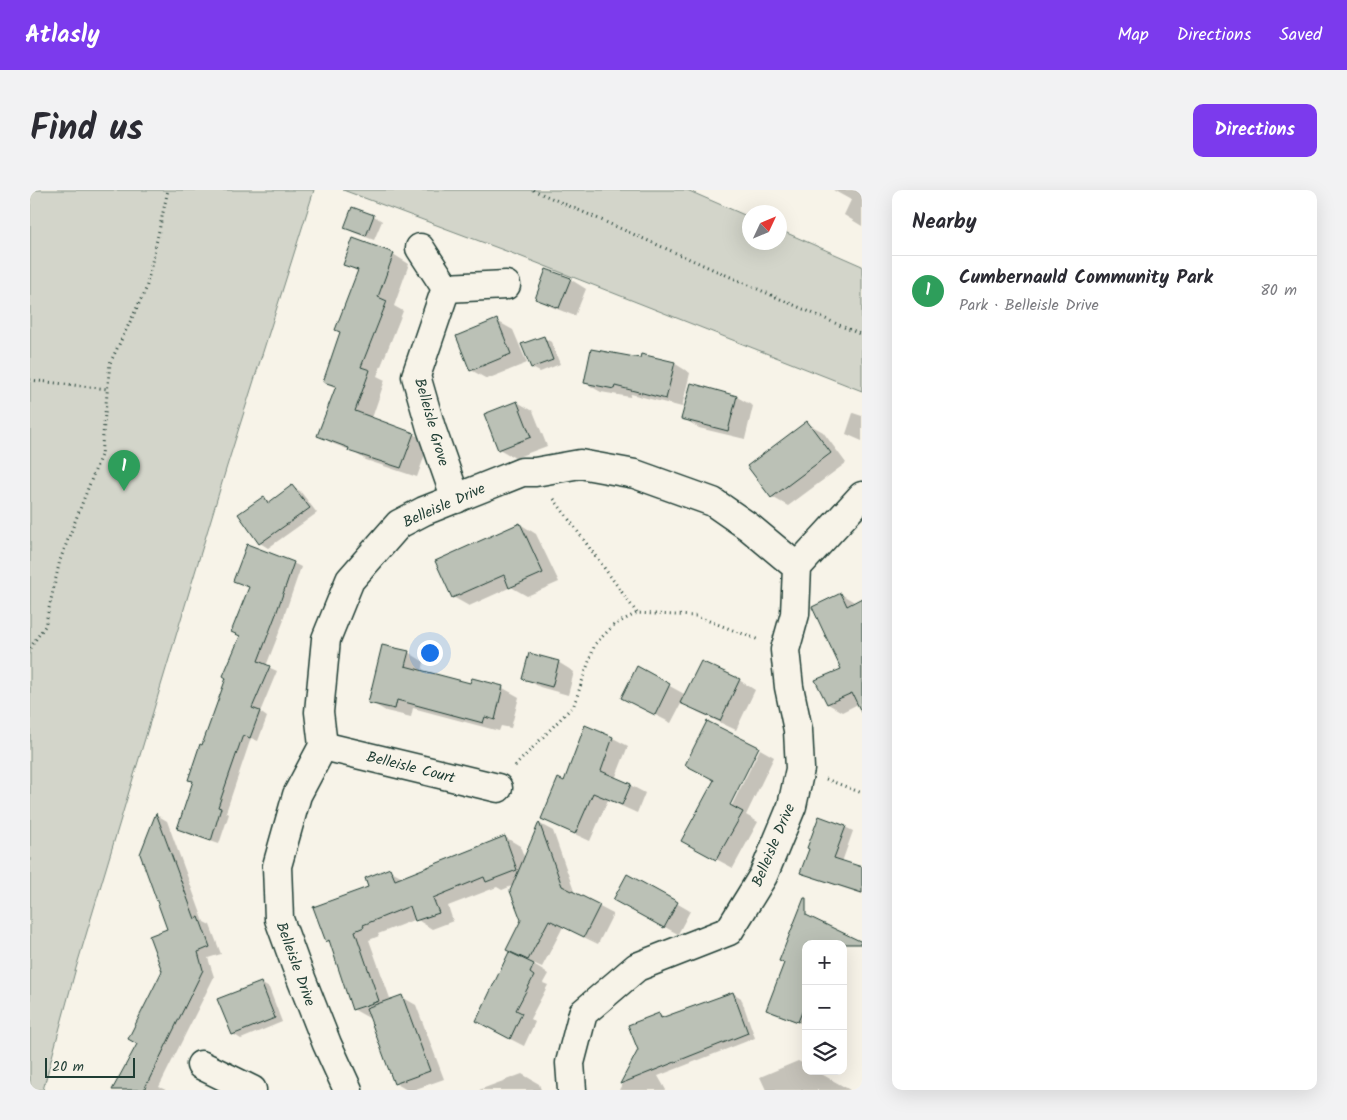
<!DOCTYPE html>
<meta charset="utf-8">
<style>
:root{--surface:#fff;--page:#f2f2f3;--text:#2b2b33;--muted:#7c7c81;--line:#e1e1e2;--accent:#7c3aed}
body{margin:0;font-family:Kalam,sans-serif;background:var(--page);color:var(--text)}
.controls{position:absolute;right:15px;bottom:15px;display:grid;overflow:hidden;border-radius:10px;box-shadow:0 5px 20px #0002}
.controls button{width:45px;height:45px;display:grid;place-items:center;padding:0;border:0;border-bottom:1px solid var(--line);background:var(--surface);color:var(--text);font:25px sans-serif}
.compass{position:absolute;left:712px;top:15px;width:45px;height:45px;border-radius:50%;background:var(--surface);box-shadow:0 5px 20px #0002;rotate:46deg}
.scale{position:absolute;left:15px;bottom:12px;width:90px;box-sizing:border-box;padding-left:5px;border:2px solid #1f3d34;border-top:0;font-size:14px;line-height:18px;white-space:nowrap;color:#1f3d34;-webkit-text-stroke:4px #f7f3e8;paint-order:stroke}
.you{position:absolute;left:399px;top:462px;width:18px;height:18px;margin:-12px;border:4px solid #fff;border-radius:50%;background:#1a73e8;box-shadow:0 0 0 8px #1a73e833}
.badge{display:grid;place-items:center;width:32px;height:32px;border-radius:50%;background:var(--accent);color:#fff;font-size:16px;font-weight:700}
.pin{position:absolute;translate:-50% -41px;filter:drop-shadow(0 1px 2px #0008)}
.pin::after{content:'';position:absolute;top:26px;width:18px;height:15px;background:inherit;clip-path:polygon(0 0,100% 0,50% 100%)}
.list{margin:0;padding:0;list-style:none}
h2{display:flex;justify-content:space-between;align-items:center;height:65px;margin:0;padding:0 20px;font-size:21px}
h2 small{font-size:16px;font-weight:400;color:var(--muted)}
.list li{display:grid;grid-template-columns:32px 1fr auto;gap:15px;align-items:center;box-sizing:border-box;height:70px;padding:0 20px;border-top:1px solid var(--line)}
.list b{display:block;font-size:19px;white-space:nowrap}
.list p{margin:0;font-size:16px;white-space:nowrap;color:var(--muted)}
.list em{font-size:16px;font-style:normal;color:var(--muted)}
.icon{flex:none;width:28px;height:28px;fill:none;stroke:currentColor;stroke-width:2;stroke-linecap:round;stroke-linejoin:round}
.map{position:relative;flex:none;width:832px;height:900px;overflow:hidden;border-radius:10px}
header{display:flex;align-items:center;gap:30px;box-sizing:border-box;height:70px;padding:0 25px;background:var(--accent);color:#fff}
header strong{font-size:24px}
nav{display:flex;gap:28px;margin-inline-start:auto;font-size:18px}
.intro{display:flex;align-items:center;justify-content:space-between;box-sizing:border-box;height:120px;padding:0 30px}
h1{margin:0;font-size:35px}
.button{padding:12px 22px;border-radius:10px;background:var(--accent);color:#fff;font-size:18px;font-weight:700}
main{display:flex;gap:30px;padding:0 30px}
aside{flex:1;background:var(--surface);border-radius:10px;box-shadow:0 5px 20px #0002}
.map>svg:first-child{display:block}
.green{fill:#d3d5ca;stroke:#79897f}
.shadow{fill:#0003}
.building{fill:#bbc1b6;stroke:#1f3d34}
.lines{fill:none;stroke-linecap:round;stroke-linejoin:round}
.street-casing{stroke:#1f3d34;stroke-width:31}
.path{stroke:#1f3d34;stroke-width:3;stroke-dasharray:1 4;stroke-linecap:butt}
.street{stroke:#f7f3e8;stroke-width:28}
.labels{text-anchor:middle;stroke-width:4;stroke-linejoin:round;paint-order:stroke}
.street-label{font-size:15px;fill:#1f3d34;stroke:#f7f3e8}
</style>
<header>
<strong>Atlasly</strong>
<nav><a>Map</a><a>Directions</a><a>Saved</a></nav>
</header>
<div class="intro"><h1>Find us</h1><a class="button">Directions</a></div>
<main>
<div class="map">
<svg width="832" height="900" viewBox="0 0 832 900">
<rect width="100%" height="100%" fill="#f7f3e8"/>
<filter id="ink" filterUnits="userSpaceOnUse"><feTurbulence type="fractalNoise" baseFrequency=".02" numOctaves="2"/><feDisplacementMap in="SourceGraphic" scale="10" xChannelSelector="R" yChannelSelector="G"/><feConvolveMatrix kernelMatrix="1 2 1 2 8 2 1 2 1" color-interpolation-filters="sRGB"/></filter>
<g filter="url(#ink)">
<g class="green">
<path d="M0,0H284L197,276L46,778L13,900H0Z"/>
<path d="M313,0H657L719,27V52H749L750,40L832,76V201L492,67Z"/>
</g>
<g class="shadow">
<path d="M803,0H832V36L814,25L821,10Z"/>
<path d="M323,19L344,26L352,31L344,50L323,42L316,38Z"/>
<path d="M363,64L379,74L364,116L373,121L347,186L355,190L342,228L383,244L399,253L387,287L336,270L320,260L304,254L288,245L306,198L295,192L312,142L328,82L315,74Z"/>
<path d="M540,89L556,99L545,126L522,117L506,108Z"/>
<path d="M467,131L483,140L497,173L457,189L441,180Z"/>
<path d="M513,147L521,152L530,174L510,182L502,178Z"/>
<path d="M611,169L644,173L660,183L652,217L601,204L600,207L571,202L555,193Z"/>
<path d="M662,195L707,207L723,216L715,249L669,238L653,228Z"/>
<path d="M487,212L503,221L517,256L485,268L469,259Z"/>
<path d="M823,223L832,226V251L816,244Z"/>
<path d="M777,233L793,242L816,273L758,316L742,307Z"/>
<path d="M262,297L270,301L287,323L238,358L230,353L234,308L241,312Z"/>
<path d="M490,334L506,344L529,392L497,406L481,397L439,416L423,407Z"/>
<path d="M263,373L271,377L253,429L254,430L236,476L247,481L230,522L237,527L228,551L221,548L196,622L199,624L189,654L156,643L148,638L164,592L160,589L211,447L203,442L220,398L205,391Z"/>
<path d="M811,404L826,413L832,512L812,522L798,514L812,479Z"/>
<path d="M378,462L394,472L392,482L441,494L443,490L473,498L489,507L481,538L471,536L469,541L383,518L381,527L356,521L340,512Z"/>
<path d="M528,472L544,482L538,505L510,497L494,488Z"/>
<path d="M607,478L656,505L709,490L725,500L706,540L668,522L652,512L641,533L608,516Z"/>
<path d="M678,533L696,620L699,621L730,559L744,567L716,625L728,632L703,678L669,660L686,591Z"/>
<path d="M555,537L583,548L598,556L585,589L600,595L615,603L607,623L578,610L560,651L527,636L512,628L535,592Z"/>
<path d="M127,625L137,631L174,732L180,735L191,764L178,768L184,787L129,897L136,900H83L108,854L133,781L139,740Z"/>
<path d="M510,634L523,641L545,704L583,724L568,754L533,737L512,777L503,773L502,774L518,784L513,793L518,795L500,829L505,832L494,856L461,839L491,767L477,759L492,730L484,695L472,700L467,697L418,716L423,731L402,739L386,729L348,744L349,746L339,750L361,811L372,807L386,815L414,889L383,900H377L365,893L341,827L339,828L323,819L301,753L297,751L340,697L360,680L374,688L475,647L490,656L495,669Z"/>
<path d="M815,637L823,641L812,672L832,679V704L779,686L772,682Z"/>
<path d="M598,685L660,721L648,744L597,717Z"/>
<path d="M769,724L776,754V835L745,824L737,819L755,773Z"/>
<path d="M231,793L239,798L252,832L211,849L203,844Z"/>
<path d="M703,803L711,808L725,848L628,886L636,900H589L629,825L635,828Z"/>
<path d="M768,871L776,875V881H786L820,900H736L730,887Z"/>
<path d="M492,884L509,894L511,900H449Z"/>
</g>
<g class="building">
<path d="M322,17L344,25L336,46L314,38Z"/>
<path d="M323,48L364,63L348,107L357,111L331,177L340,180L325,221L384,243L371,278L318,261L319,258L287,246L306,196L293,192L310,142L305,140L328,80L313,75Z"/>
<path d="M516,79L541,88L529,118L505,109Z"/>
<path d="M467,129L481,164L440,181L426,146Z"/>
<path d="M514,146L523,170L501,178L491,154Z"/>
<path d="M561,159L610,168L611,164L645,172L636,209L585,196L584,199L554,193Z"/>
<path d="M661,193L707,206L698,241L651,229Z"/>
<path d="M487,211L501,247L468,260L454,224Z"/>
<path d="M777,231L801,263L741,308L717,276Z"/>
<path d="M262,295L280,318L229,354L208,324L234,306L238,313Z"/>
<path d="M490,333L513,383L479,398L474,385L422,408L405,371Z"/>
<path d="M217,354L264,372L246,424L228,471L240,476L222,518L230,521L220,548L213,545L188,617L191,618L181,651L147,639L163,591L158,590L170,554L172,555L196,488L193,486L210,446L201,442L219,397L203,391Z"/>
<path d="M811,403L817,416L832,408V524L822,503L797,514L785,490L811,479L782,417Z"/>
<path d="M352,455L379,461L375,476L440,493L442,488L473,496L465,530L455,527L453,533L367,510L365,519L338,513Z"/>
<path d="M499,463L529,471L522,497L492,489Z"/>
<path d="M671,471L710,489L690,531L650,513Z"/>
<path d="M607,476L640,494L625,525L591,508Z"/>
<path d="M677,531L729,557L700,615L713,622L686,670L651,651L684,590L655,575Z"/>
<path d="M555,535L583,547L571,581L601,594L592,615L563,603L545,644L511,629L528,588L534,591Z"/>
<path d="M126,623L165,729L169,727L180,757L168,762L173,780L114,900H82L107,854L98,849L132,781L119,746L137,739L110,664Z"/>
<path d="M789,626L816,636L804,668L832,677V703L770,683L779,659L777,658Z"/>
<path d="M509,632L532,696L570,715L554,747L519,730L498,770L476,760L491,730L480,701Z"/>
<path d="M475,646L487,680L456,692L454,687L403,708L409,723L385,731L380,716L333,735L334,737L325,741L349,811L322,820L299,750L296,752L283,717L338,697L335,688L360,678L365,690Z"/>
<path d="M597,684L648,712L634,738L583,710Z"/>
<path d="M774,708H776V725L832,752V754H776V812L768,832L736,820L754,773L749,771Z"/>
<path d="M479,762L504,774L500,783L504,786L486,820L492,823L480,849L446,831Z"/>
<path d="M231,792L245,828L202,845L187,809Z"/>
<path d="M703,802L718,843L590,894L608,860L598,835L629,823L631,828Z"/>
<path d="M372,805L400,881L364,894L336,818Z"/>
</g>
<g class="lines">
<g class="street-casing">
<g id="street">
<path d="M390,58L416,98L386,186L401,238L426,309"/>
<path d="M416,98L476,95"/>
<path d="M767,377L832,306"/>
<path d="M293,556L468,598"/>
<path d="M171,875L222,900"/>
<path d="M318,900L297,854L265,773L249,729L247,676L267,605L293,556L289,522L296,449L320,390L369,334L394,321L492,282H505L550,274L605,284L683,312L719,337L767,377L765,424L755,460L759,497L768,540L770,579L762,616L733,686L699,741L607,777L553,823L540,873L542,900"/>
</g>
</g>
<g class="path">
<path d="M503,0L832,145"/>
<path d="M0,190L78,199"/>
<path d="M524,309L607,423"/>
<path d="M0,458L15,436L30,370L71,265L80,173L116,99L138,0"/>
<path d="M485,576L544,515L565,454L584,435L607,423L666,426L729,450"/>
<path d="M796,589L832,603"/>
</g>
<use href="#street" class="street"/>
</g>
</g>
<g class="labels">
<g class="street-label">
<text transform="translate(402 232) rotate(74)" y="5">Belleisle Grove</text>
<text transform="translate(414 315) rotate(-24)" y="5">Belleisle Drive</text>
<text transform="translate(381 577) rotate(14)" y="5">Belleisle Court</text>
<text transform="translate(743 655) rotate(-67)" y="5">Belleisle Drive</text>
<text transform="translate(266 774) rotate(70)" y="5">Belleisle Drive</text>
</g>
</g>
</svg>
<div class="controls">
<button>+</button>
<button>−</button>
<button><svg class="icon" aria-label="layers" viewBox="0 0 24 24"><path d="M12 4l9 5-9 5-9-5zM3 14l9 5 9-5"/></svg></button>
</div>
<svg class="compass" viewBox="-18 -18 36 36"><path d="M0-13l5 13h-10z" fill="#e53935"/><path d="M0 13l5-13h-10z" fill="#7c7c81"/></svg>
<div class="scale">20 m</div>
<div class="you"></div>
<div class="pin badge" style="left:94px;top:301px;background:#2e9e5b">1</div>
</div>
<aside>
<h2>Nearby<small></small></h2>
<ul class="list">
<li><span class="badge" style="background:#2e9e5b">1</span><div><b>Cumbernauld Community Park</b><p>Park · Belleisle Drive</p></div><em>80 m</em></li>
</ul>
</aside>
</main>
